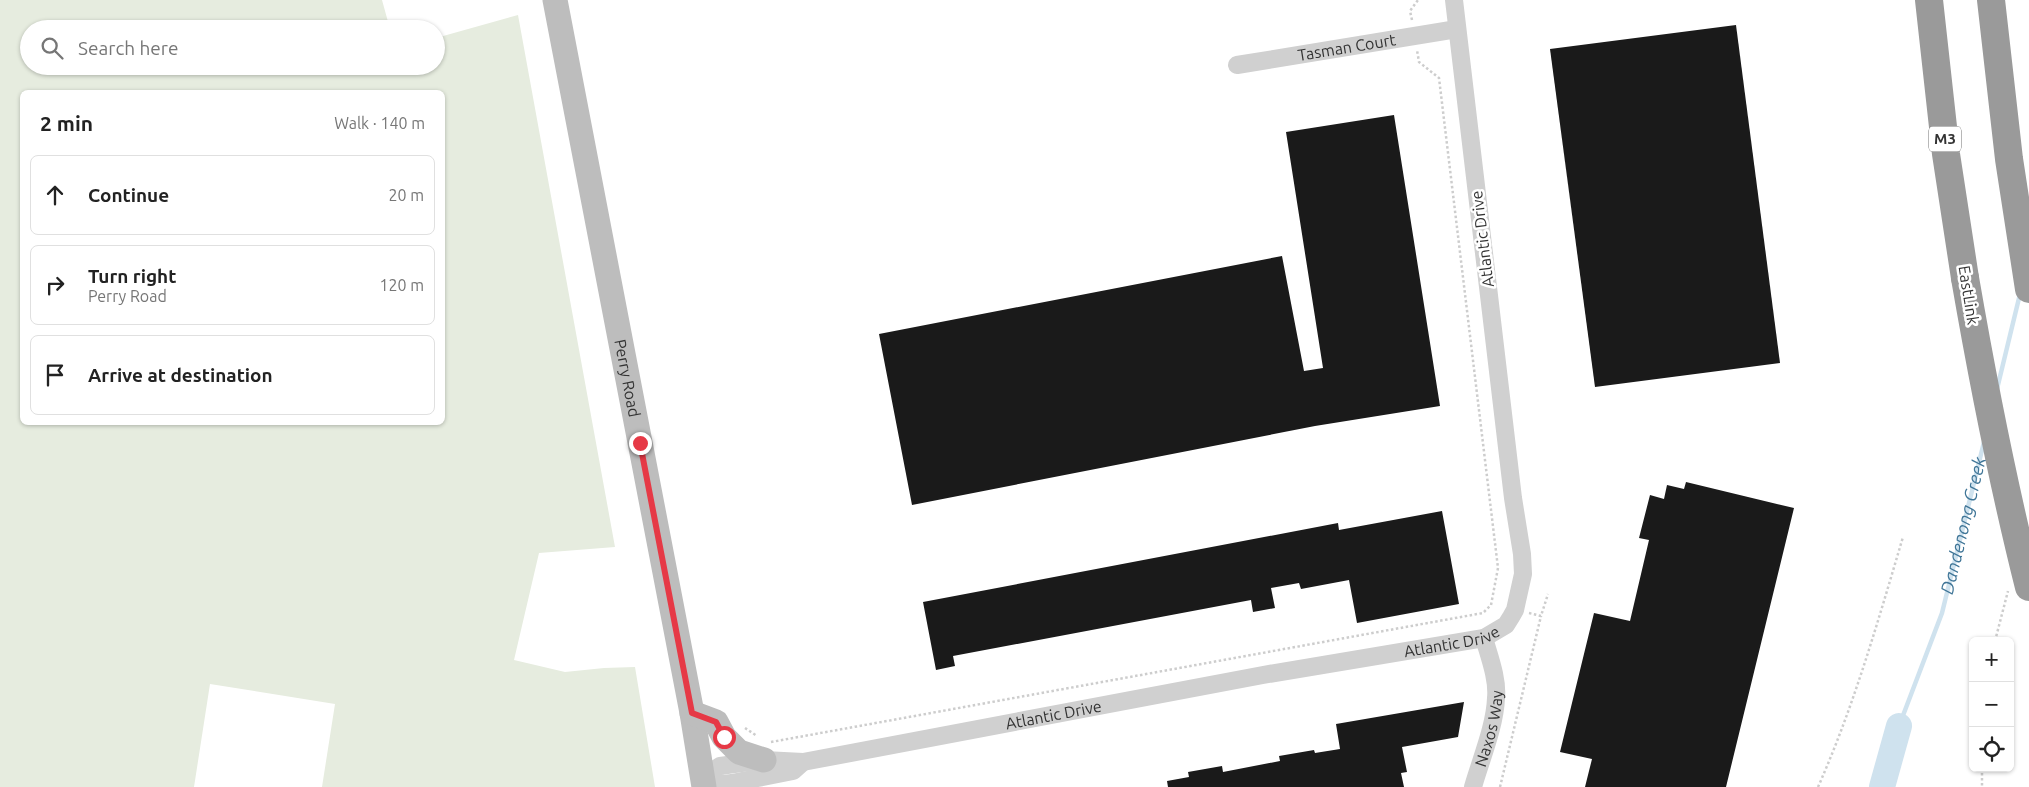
<!DOCTYPE html>
<meta charset="utf-8">
<style>
:root{--surface:#fff;--page:#f2f2f2;--text:#222;--muted:#767676;--line:#e0e0e0}
body{margin:0;font-family:Ubuntu,sans-serif;background:var(--page);color:var(--text)}
.controls{position:absolute;right:15px;bottom:15px;display:grid;overflow:hidden;border-radius:8px;box-shadow:0 1px 4px #0004}
.controls button{width:45px;height:45px;display:grid;place-items:center;padding:0;border:0;border-bottom:1px solid var(--line);background:var(--surface);color:var(--text);font:25px sans-serif}
.stop{position:absolute;width:15px;height:15px;margin:-11px;border:4px solid #e63946;border-radius:50%;background:#fff}
.stop.end{background:#e63946;border-color:#fff;box-shadow:0 1px 5px #0008}
.list{margin:0;padding:0;list-style:none}
h2{display:flex;justify-content:space-between;align-items:center;height:65px;margin:0;padding:0 20px;font-size:21px}
h2 small{font-size:16px;font-weight:400;color:var(--muted)}
.list li{display:grid;grid-template-columns:32px 1fr auto;gap:15px;align-items:center;box-sizing:border-box;height:80px;margin:0 10px 10px;padding:0 10px;border:1px solid var(--line);border-radius:8px}
.list b{display:block;font-size:19px;white-space:nowrap}
.list p{margin:0;font-size:16px;white-space:nowrap;color:var(--muted)}
.list em{font-size:16px;font-style:normal;color:var(--muted)}
.icon{flex:none;width:28px;height:28px;fill:none;stroke:currentColor;stroke-width:2;stroke-linecap:round;stroke-linejoin:round}
.map{position:relative;flex:none;width:2029px;height:787px;overflow:hidden}
.search{position:absolute;background:var(--surface);box-shadow:0 1px 4px #0004;left:20px;top:20px;width:425px;height:55px;display:flex;align-items:center;gap:12px;box-sizing:border-box;padding:0 18px;border-radius:28px;color:var(--muted);font-size:19px}
.panel{position:absolute;background:var(--surface);box-shadow:0 1px 4px #0004;left:20px;top:90px;width:425px;height:335px;border-radius:8px}
.map>svg:first-child{display:block}
.green{fill:#e6ecdf;fill-rule:evenodd}
.lines{fill:none;stroke-linecap:round;stroke-linejoin:round}
.stream{stroke:#cfe2ee;stroke-width:4.5}
.river{stroke:#cfe2ee;stroke-width:26}
.building{fill:#1a1a1a}
.path{stroke:#cdcdcd;stroke-width:2.5;stroke-dasharray:2.5 2.5;stroke-linecap:butt}
.minor{stroke:#d0d0d0;stroke-width:18}
.secondary{stroke:#bdbdbd;stroke-width:25}
.motorway{stroke:#9a9a9a;stroke-width:28}
.motorway-bridge{stroke:#9a9a9a;stroke-width:28}
.route{stroke:#e63946;stroke-width:6}
.labels{text-anchor:middle;stroke-width:5;stroke-linejoin:round;paint-order:stroke}
.shield{fill:#fff;stroke:#707070;stroke-width:1}
.shield-label{font-size:15px;font-weight:bold;fill:#333}
.street-label{font-size:16px;fill:#333;stroke:#fff}
.water-label{font-size:18px;font-style:italic;fill:#3f7597;stroke:#fff}
</style>
<div class="map">
<svg width="2029" height="787" viewBox="0 0 2029 787">
<rect width="100%" height="100%" fill="#fff"/>
<path class="green" d="M0,0H382L390,29H29V66H436V38L518,15L615,547L539,553L514,660L565,672L604,668L635,667L655,787H322L335,704L210,684L194,787H0ZM22,92H442V422H22Z"/>
<g class="lines">
<g class="stream">
<path d="M1997,389L2020,294"/>
<path id="s1" d="M1899,726L1942,613L1984,442"/>
</g>
<path class="river" d="M1882,787L1899,726"/>
</g>
<g class="building">
<path d="M1736,25L1780,363L1595,387L1550,49Z"/>
<path d="M1394,115L1440,406L1315,426L912,505L879,334L1282,256L1304,371L1323,368L1286,132Z"/>
<path d="M1686,482L1794,508L1726,787H1585L1592,759L1560,752L1594,613L1630,621L1649,540L1639,538L1650,495L1664,499L1667,485L1684,489Z"/>
<path d="M1442,511L1459,604L1357,623L1349,580L1301,589L1299,583L1271,588L1275,608L1253,612L1251,600L953,656L955,666L936,670L923,602L1338,523L1339,530Z"/>
<path d="M1464,702L1458,737L1402,747L1407,772L1401,773L1404,787H1168L1167,781L1189,777L1188,772L1222,766L1223,772L1280,761L1279,756L1314,750L1315,753L1340,749L1336,724Z"/>
</g>
<g class="lines">
<g class="path">
<path d="M1412,20L1410,11L1418,0"/>
<path d="M1529,613L1541,616L1548,594"/>
<path d="M1995,641L2008,591"/>
<path d="M745,728L757,736"/>
<path d="M771,742L1483,613L1491,605L1498,568L1439,78L1419,62L1417,50"/>
<path d="M1982,768V787"/>
<path d="M1500,787L1541,616"/>
<path d="M1818,787C1854,706 1878,621 1903,537"/>
</g>
<g class="minor">
<path id="s2" d="M1237,65L1457,29"/>
<path id="s3" d="M702,778L720,766L764,760L803,762L1263,675L1484,638L1506,625L1511,617L1515,610L1523,574L1522,554L1513,498L1454,0"/>
<path d="M702,778L723,784L732,783L793,771L803,762"/>
<path id="s4" d="M1473,787C1481,759 1495,726 1496,698C1498,679 1489,656 1484,638"/>
</g>
<g class="secondary">
<path id="s5" d="M555,0L692,713L704,787"/>
<path d="M692,713L716,722L724,737L739,752L764,760"/>
</g>
<g class="motorway">
<path d="M1929,0L1946,154L1965,278"/>
<path d="M1991,0L2009,159L2029,289"/>
</g>
<path class="motorway-bridge" d="M1965,278C1983,382 2003,484 2029,587"/>
</g>
<g class="lines">
<path class="route" d="M640,443L692,713L716,722L724,737"/>
</g>
<g class="labels">
<rect class="shield" x="1929" y="126.5" width="32" height="25" rx="4"/>
<g class="shield-label">
<text x="1945" y="144">M3</text>
</g>
<g class="street-label">
<text dy="6" stroke="none"><textPath href="#s2" startOffset="111">Tasman Court</textPath></text>
<text transform="translate(1482 239) rotate(-97)" y="6">Atlantic Drive</text>
<text transform="translate(1969 295) rotate(81)" y="6">EastLink</text>
<text dy="6" stroke="none"><textPath href="#s5" startOffset="385">Perry Road</textPath></text>
<text dy="6" stroke="none"><textPath href="#s3" startOffset="765">Atlantic Drive</textPath></text>
<text dy="6" stroke="none"><textPath href="#s3" startOffset="360">Atlantic Drive</textPath></text>
<text dy="6" stroke="none"><textPath href="#s4" startOffset="61">Naxos Way</textPath></text>
</g>
<g class="water-label">
<text dy="6" stroke="none"><textPath href="#s1" startOffset="211">Dandenong Creek</textPath></text>
</g>
</g>
</svg>
<div class="controls">
<button>+</button>
<button>−</button>
<button><svg class="icon" aria-label="locate" viewBox="0 0 24 24"><circle cx="12" cy="12" r="6"/><path d="M12 2v4M12 18v4M2 12h4M18 12h4"/></svg></button>
</div>
<div class="stop" style="left:724px;top:737px"></div>
<div class="stop end" style="left:640px;top:443px"></div>
<div class="search"><svg class="icon" aria-label="search" viewBox="0 0 24 24"><circle cx="10" cy="10" r="6"/><path d="M15 15l6 6"/></svg>Search here</div>
<section class="panel">
<h2>2 min<small>Walk · 140 m</small></h2>
<ul class="list">
<li><svg class="icon" aria-label="ahead" viewBox="0 0 24 24"><path d="M12 20V5M6 11l6-6 6 6"/></svg><div><b>Continue</b></div><em>20 m</em></li>
<li><svg class="icon" aria-label="right" viewBox="0 0 24 24"><path d="M7 20v-9h11M14 6l5 5-5 5"/></svg><div><b>Turn right</b><p>Perry Road</p></div><em>120 m</em></li>
<li><svg class="icon" aria-label="arrive" viewBox="0 0 24 24"><path d="M6 21V4h12l-3 4 3 4H6"/></svg><div><b>Arrive at destination</b></div></li>
</ul>
</section>
</div>
